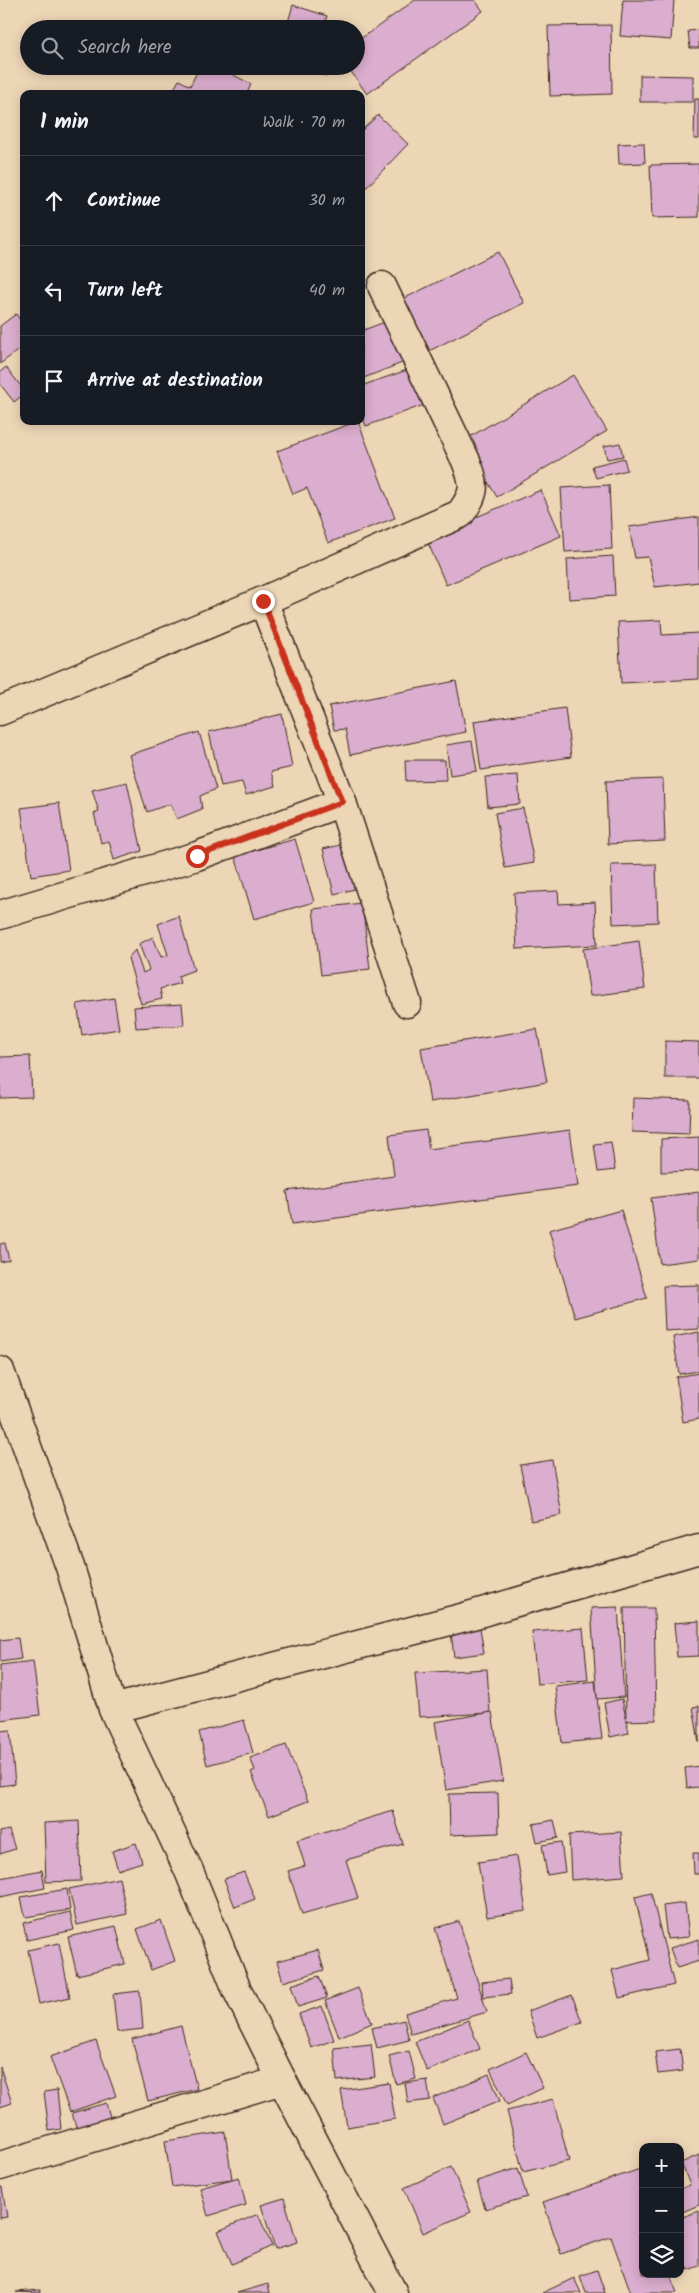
<!DOCTYPE html>
<meta charset="utf-8">
<style>
:root{--surface:#171b24;--page:#20242c;--text:#f1f3f6;--muted:#9ea1a6;--line:#363941}
body{margin:0;font-family:Kalam,sans-serif;background:var(--page);color:var(--text)}
.controls{position:absolute;right:15px;bottom:15px;display:grid;overflow:hidden;border-radius:10px;box-shadow:0 2px 12px #0003}
.controls button{width:45px;height:45px;display:grid;place-items:center;padding:0;border:0;border-bottom:1px solid var(--line);background:var(--surface);color:var(--text);font:25px sans-serif}
.stop{position:absolute;width:15px;height:15px;margin:-11px;border:4px solid #c8321e;border-radius:50%;background:#fff}
.stop.end{background:#c8321e;border-color:#fff;box-shadow:0 1px 5px #0008}
.list{margin:0;padding:0;list-style:none}
h2{display:flex;justify-content:space-between;align-items:center;height:65px;margin:0;padding:0 20px;font-size:21px}
h2 small{font-size:16px;font-weight:400;color:var(--muted)}
.list li{display:grid;grid-template-columns:32px 1fr auto;gap:15px;align-items:center;box-sizing:border-box;height:90px;padding:0 20px;border-top:1px solid var(--line)}
.list b{display:block;font-size:19px;white-space:nowrap}
.list em{font-size:16px;font-style:normal;color:var(--muted)}
.icon{flex:none;width:28px;height:28px;fill:none;stroke:currentColor;stroke-width:2;stroke-linecap:round;stroke-linejoin:round}
.map{position:relative;flex:none;width:699px;height:2293px;overflow:hidden}
.search{position:absolute;background:var(--surface);box-shadow:0 2px 12px #0003;left:20px;top:20px;width:345px;height:55px;display:flex;align-items:center;gap:12px;box-sizing:border-box;padding:0 18px;border-radius:28px;color:var(--muted);font-size:19px}
.panel{position:absolute;background:var(--surface);box-shadow:0 2px 12px #0003;left:20px;top:90px;width:345px;height:335px;border-radius:10px}
.map>svg:first-child{display:block}
.building{fill:#dbadce;stroke:#3b2a1e}
.lines{fill:none;stroke-linecap:round;stroke-linejoin:round}
.street-casing{stroke:#3b2a1e;stroke-width:31}
.street{stroke:#edd6b6;stroke-width:28}
.route{stroke:#c8321e;stroke-width:6}
</style>
<div class="map">
<svg width="699" height="2293" viewBox="0 0 699 2293">
<rect width="100%" height="100%" fill="#edd6b6"/>
<filter id="ink" filterUnits="userSpaceOnUse"><feTurbulence type="fractalNoise" baseFrequency=".02" numOctaves="2"/><feDisplacementMap in="SourceGraphic" scale="10" xChannelSelector="R" yChannelSelector="G"/><feConvolveMatrix kernelMatrix="1 2 1 2 8 2 1 2 1" color-interpolation-filters="sRGB"/></filter>
<g filter="url(#ink)">
<g class="building">
<path d="M415,0H475L483,11L367,94L347,66H356V42Z"/>
<path d="M623,0H674L671,40L620,36Z"/>
<path d="M293,5L327,16L323,29H286Z"/>
<path d="M611,25L612,94L550,96L548,26Z"/>
<path d="M699,30V48H690L688,31Z"/>
<path d="M200,66H216L251,84L247,94H171L179,80L190,86Z"/>
<path d="M294,66H329L326,76Z"/>
<path d="M640,75L693,76V102H640Z"/>
<path d="M695,99H699V139H694Z"/>
<path d="M378,115L408,144L361,193V131Z"/>
<path d="M644,143L645,163L619,164L618,144Z"/>
<path d="M699,164V217L652,218L650,165Z"/>
<path d="M498,252L524,303L425,353L399,301Z"/>
<path d="M16,314L24,325V346L0,364V326Z"/>
<path d="M390,320L407,361L361,379V331Z"/>
<path d="M6,367L24,390V394L14,402L0,384V372Z"/>
<path d="M410,369L424,405L366,426L361,412V386Z"/>
<path d="M573,375L607,431L497,497L463,441Z"/>
<path d="M358,421L395,518L328,543L307,488L293,494L277,451Z"/>
<path d="M620,443L623,456L607,459L604,446Z"/>
<path d="M624,458L627,470L596,478L592,466Z"/>
<path d="M609,485L612,549L565,552L561,488Z"/>
<path d="M541,490L561,536L446,585L426,538Z"/>
<path d="M699,517V582L655,587L648,557L635,558L629,527Z"/>
<path d="M613,556L615,596L569,599L567,559Z"/>
<path d="M661,620L662,635L699,633V679L621,683L618,622Z"/>
<path d="M456,681L466,732L350,755L345,729L334,730L329,706Z"/>
<path d="M565,708L571,757L481,770L474,721Z"/>
<path d="M282,714L292,767L271,772L275,786L246,795L242,782L221,786L209,732Z"/>
<path d="M199,732L216,789L200,796L202,809L177,819L170,804L147,812L129,755Z"/>
<path d="M472,741L477,771L450,775L446,745Z"/>
<path d="M405,760H445L446,780L406,781Z"/>
<path d="M518,775L520,804L488,807L485,777Z"/>
<path d="M663,779L665,841L608,844L606,781Z"/>
<path d="M127,782L142,851L114,860L109,841L101,843L94,813L99,812L92,790Z"/>
<path d="M59,803L69,870L31,876L21,808Z"/>
<path d="M523,808L534,863L505,868L495,813Z"/>
<path d="M295,839L314,902L254,919L235,856Z"/>
<path d="M345,844L355,889L334,894L323,849Z"/>
<path d="M656,864L658,922L613,924L611,865Z"/>
<path d="M558,891L559,904L595,902L597,945L517,949L514,893Z"/>
<path d="M362,903L370,969L321,975L313,909Z"/>
<path d="M179,916L194,970L178,976L180,983L160,989L162,999L141,1004L128,958L135,950L143,973L149,970L139,944L153,937L161,957L168,955L158,924Z"/>
<path d="M639,941L645,989L590,996L583,949Z"/>
<path d="M114,998L119,1029L82,1035L77,1004Z"/>
<path d="M182,1004L184,1025L136,1028L134,1007Z"/>
<path d="M537,1029L547,1082L430,1102L421,1048Z"/>
<path d="M665,1041L699,1042V1078H665Z"/>
<path d="M30,1056L32,1097L0,1098V1057Z"/>
<path d="M633,1098L690,1100L689,1134L632,1132Z"/>
<path d="M426,1130L429,1149L570,1130L578,1186L292,1224L287,1191L394,1176L389,1135Z"/>
<path d="M699,1137V1171L661,1172V1139Z"/>
<path d="M611,1142L615,1170L598,1172L594,1144Z"/>
<path d="M699,1192V1259L660,1264L651,1198Z"/>
<path d="M621,1210L647,1298L575,1318L549,1230Z"/>
<path d="M5,1243L9,1260L0,1262V1244Z"/>
<path d="M699,1285V1329L665,1331L663,1286Z"/>
<path d="M699,1332V1371L679,1374L673,1337Z"/>
<path d="M699,1373V1419L683,1422L676,1377Z"/>
<path d="M552,1460L562,1515L531,1521L520,1465Z"/>
<path d="M618,1607L624,1697L597,1699L591,1608Z"/>
<path d="M624,1608H654L656,1720L626,1721Z"/>
<path d="M699,1621V1656L677,1657L674,1623Z"/>
<path d="M480,1628L484,1653L454,1657L451,1632Z"/>
<path d="M583,1628L588,1680L537,1684L532,1632Z"/>
<path d="M18,1638L21,1659L0,1662V1640Z"/>
<path d="M33,1661L40,1715L0,1720V1665Z"/>
<path d="M487,1669L490,1713L419,1717L415,1673Z"/>
<path d="M595,1681L602,1739L562,1743L555,1686Z"/>
<path d="M622,1699L629,1733L610,1737L604,1703Z"/>
<path d="M699,1706V1742L693,1707Z"/>
<path d="M492,1712L503,1781L446,1790L435,1722Z"/>
<path d="M244,1720L253,1753L207,1765L199,1732Z"/>
<path d="M10,1730L15,1784L0,1786V1731Z"/>
<path d="M286,1745L308,1801L269,1816L251,1772L255,1770L250,1758Z"/>
<path d="M699,1766V1787L687,1788L685,1768Z"/>
<path d="M498,1793L499,1833L450,1835L449,1794Z"/>
<path d="M393,1811L403,1844L346,1860L358,1898L302,1914L288,1871L305,1866L297,1840Z"/>
<path d="M554,1820L558,1838L537,1842L533,1824Z"/>
<path d="M79,1821L81,1881L46,1882L44,1823Z"/>
<path d="M9,1830L15,1849L0,1854V1832Z"/>
<path d="M621,1832L624,1876L571,1880L569,1835Z"/>
<path d="M561,1842L565,1872L547,1875L542,1845Z"/>
<path d="M136,1843L142,1862L118,1870L112,1851Z"/>
<path d="M693,1853H699V1874H694Z"/>
<path d="M517,1856L526,1911L487,1917L478,1862Z"/>
<path d="M42,1870L45,1888L0,1897V1878Z"/>
<path d="M244,1872L255,1899L235,1907L224,1879Z"/>
<path d="M119,1878L127,1914L77,1925L69,1889Z"/>
<path d="M67,1889L70,1910L25,1917L21,1897Z"/>
<path d="M651,1893L674,1985L619,1998L612,1970L650,1960L635,1897Z"/>
<path d="M685,1903L689,1937L667,1939L663,1906Z"/>
<path d="M70,1912L74,1930L27,1940L23,1923Z"/>
<path d="M161,1920L175,1961L151,1970L137,1929Z"/>
<path d="M459,1921L487,2012L411,2034L405,2013L457,1998L435,1928Z"/>
<path d="M116,1926L125,1964L77,1975L68,1937Z"/>
<path d="M699,1939V1961L677,1968L670,1948Z"/>
<path d="M59,1943L70,1997L39,2004L28,1950Z"/>
<path d="M318,1950L324,1970L283,1982L277,1961Z"/>
<path d="M319,1976L327,1998L298,2007L291,1985Z"/>
<path d="M509,1979L511,1994L483,1997L482,1982Z"/>
<path d="M358,1988L372,2023L339,2037L325,2001Z"/>
<path d="M140,1991L143,2029L117,2032L113,1994Z"/>
<path d="M572,1995L582,2022L537,2038L528,2011Z"/>
<path d="M322,2006L334,2040L311,2048L299,2014Z"/>
<path d="M404,2020L409,2040L377,2048L372,2028Z"/>
<path d="M468,2020L480,2049L427,2071L415,2042Z"/>
<path d="M181,2026L197,2089L148,2101L132,2039Z"/>
<path d="M96,2041L116,2096L70,2112L50,2057Z"/>
<path d="M371,2044L375,2077L337,2081L334,2048Z"/>
<path d="M680,2049L683,2071L658,2074L655,2052Z"/>
<path d="M409,2051L416,2079L396,2084L389,2056Z"/>
<path d="M526,2052L543,2088L507,2105L490,2069Z"/>
<path d="M0,2067L12,2103L0,2107Z"/>
<path d="M489,2074L500,2101L443,2124L433,2098Z"/>
<path d="M427,2080L430,2100L408,2103L405,2083Z"/>
<path d="M389,2083L395,2119L347,2127L341,2090Z"/>
<path d="M57,2090L61,2129L49,2131L44,2092Z"/>
<path d="M553,2099L569,2161L523,2172L507,2111Z"/>
<path d="M106,2103L111,2120L77,2130L72,2113Z"/>
<path d="M225,2132L232,2179L172,2187L165,2141Z"/>
<path d="M699,2155V2205L680,2213V2189L690,2185L681,2163Z"/>
<path d="M451,2167L471,2212L423,2233L404,2188Z"/>
<path d="M518,2168L527,2197L485,2209L477,2181Z"/>
<path d="M643,2168V2274H670L677,2293H631L611,2237L561,2254L543,2202Z"/>
<path d="M239,2177L246,2205L208,2216L200,2188Z"/>
<path d="M0,2187H2L7,2217L0,2218Z"/>
<path d="M284,2198L297,2242L275,2249L261,2205Z"/>
<path d="M699,2211V2266L688,2270L680,2250V2218Z"/>
<path d="M258,2214L272,2246L232,2264L218,2231Z"/>
<path d="M597,2270L605,2293H586L580,2276Z"/>
<path d="M574,2278L581,2293H542Z"/>
<path d="M268,2284L270,2293H237Z"/>
<path d="M40,2290L41,2293L16,2292Z"/>
</g>
<g class="lines">
<g class="street-casing">
<g id="street">
<path d="M263,601L342,802L407,1003"/>
<path d="M0,711L263,601L460,514C476,492 476,486 466,461L382,286"/>
<path d="M0,915L197,856L342,802"/>
<path d="M0,1371L70,1567L113,1709L189,1871L237,1990L282,2080L393,2293"/>
<path d="M113,1709L465,1617L699,1549"/>
<path d="M0,2166L282,2080"/>
</g>
</g>
<use href="#street" class="street"/>
</g>
</g>
<g class="lines" filter="url(#ink)">
<path class="route" d="M197,856L342,802L263,601"/>
</g>
</svg>
<div class="controls">
<button>+</button>
<button>−</button>
<button><svg class="icon" aria-label="layers" viewBox="0 0 24 24"><path d="M12 4l9 5-9 5-9-5zM3 14l9 5 9-5"/></svg></button>
</div>
<div class="stop" style="left:197px;top:856px"></div>
<div class="stop end" style="left:263px;top:601px"></div>
<div class="search"><svg class="icon" aria-label="search" viewBox="0 0 24 24"><circle cx="10" cy="10" r="6"/><path d="M15 15l6 6"/></svg>Search here</div>
<section class="panel">
<h2>1 min<small>Walk · 70 m</small></h2>
<ul class="list">
<li><svg class="icon" aria-label="ahead" viewBox="0 0 24 24"><path d="M12 20V5M6 11l6-6 6 6"/></svg><div><b>Continue</b></div><em>30 m</em></li>
<li><svg class="icon" aria-label="left" viewBox="0 0 24 24"><path d="M17 20v-9H6M10 6l-5 5 5 5"/></svg><div><b>Turn left</b></div><em>40 m</em></li>
<li><svg class="icon" aria-label="arrive" viewBox="0 0 24 24"><path d="M6 21V4h12l-3 4 3 4H6"/></svg><div><b>Arrive at destination</b></div></li>
</ul>
</section>
</div>
